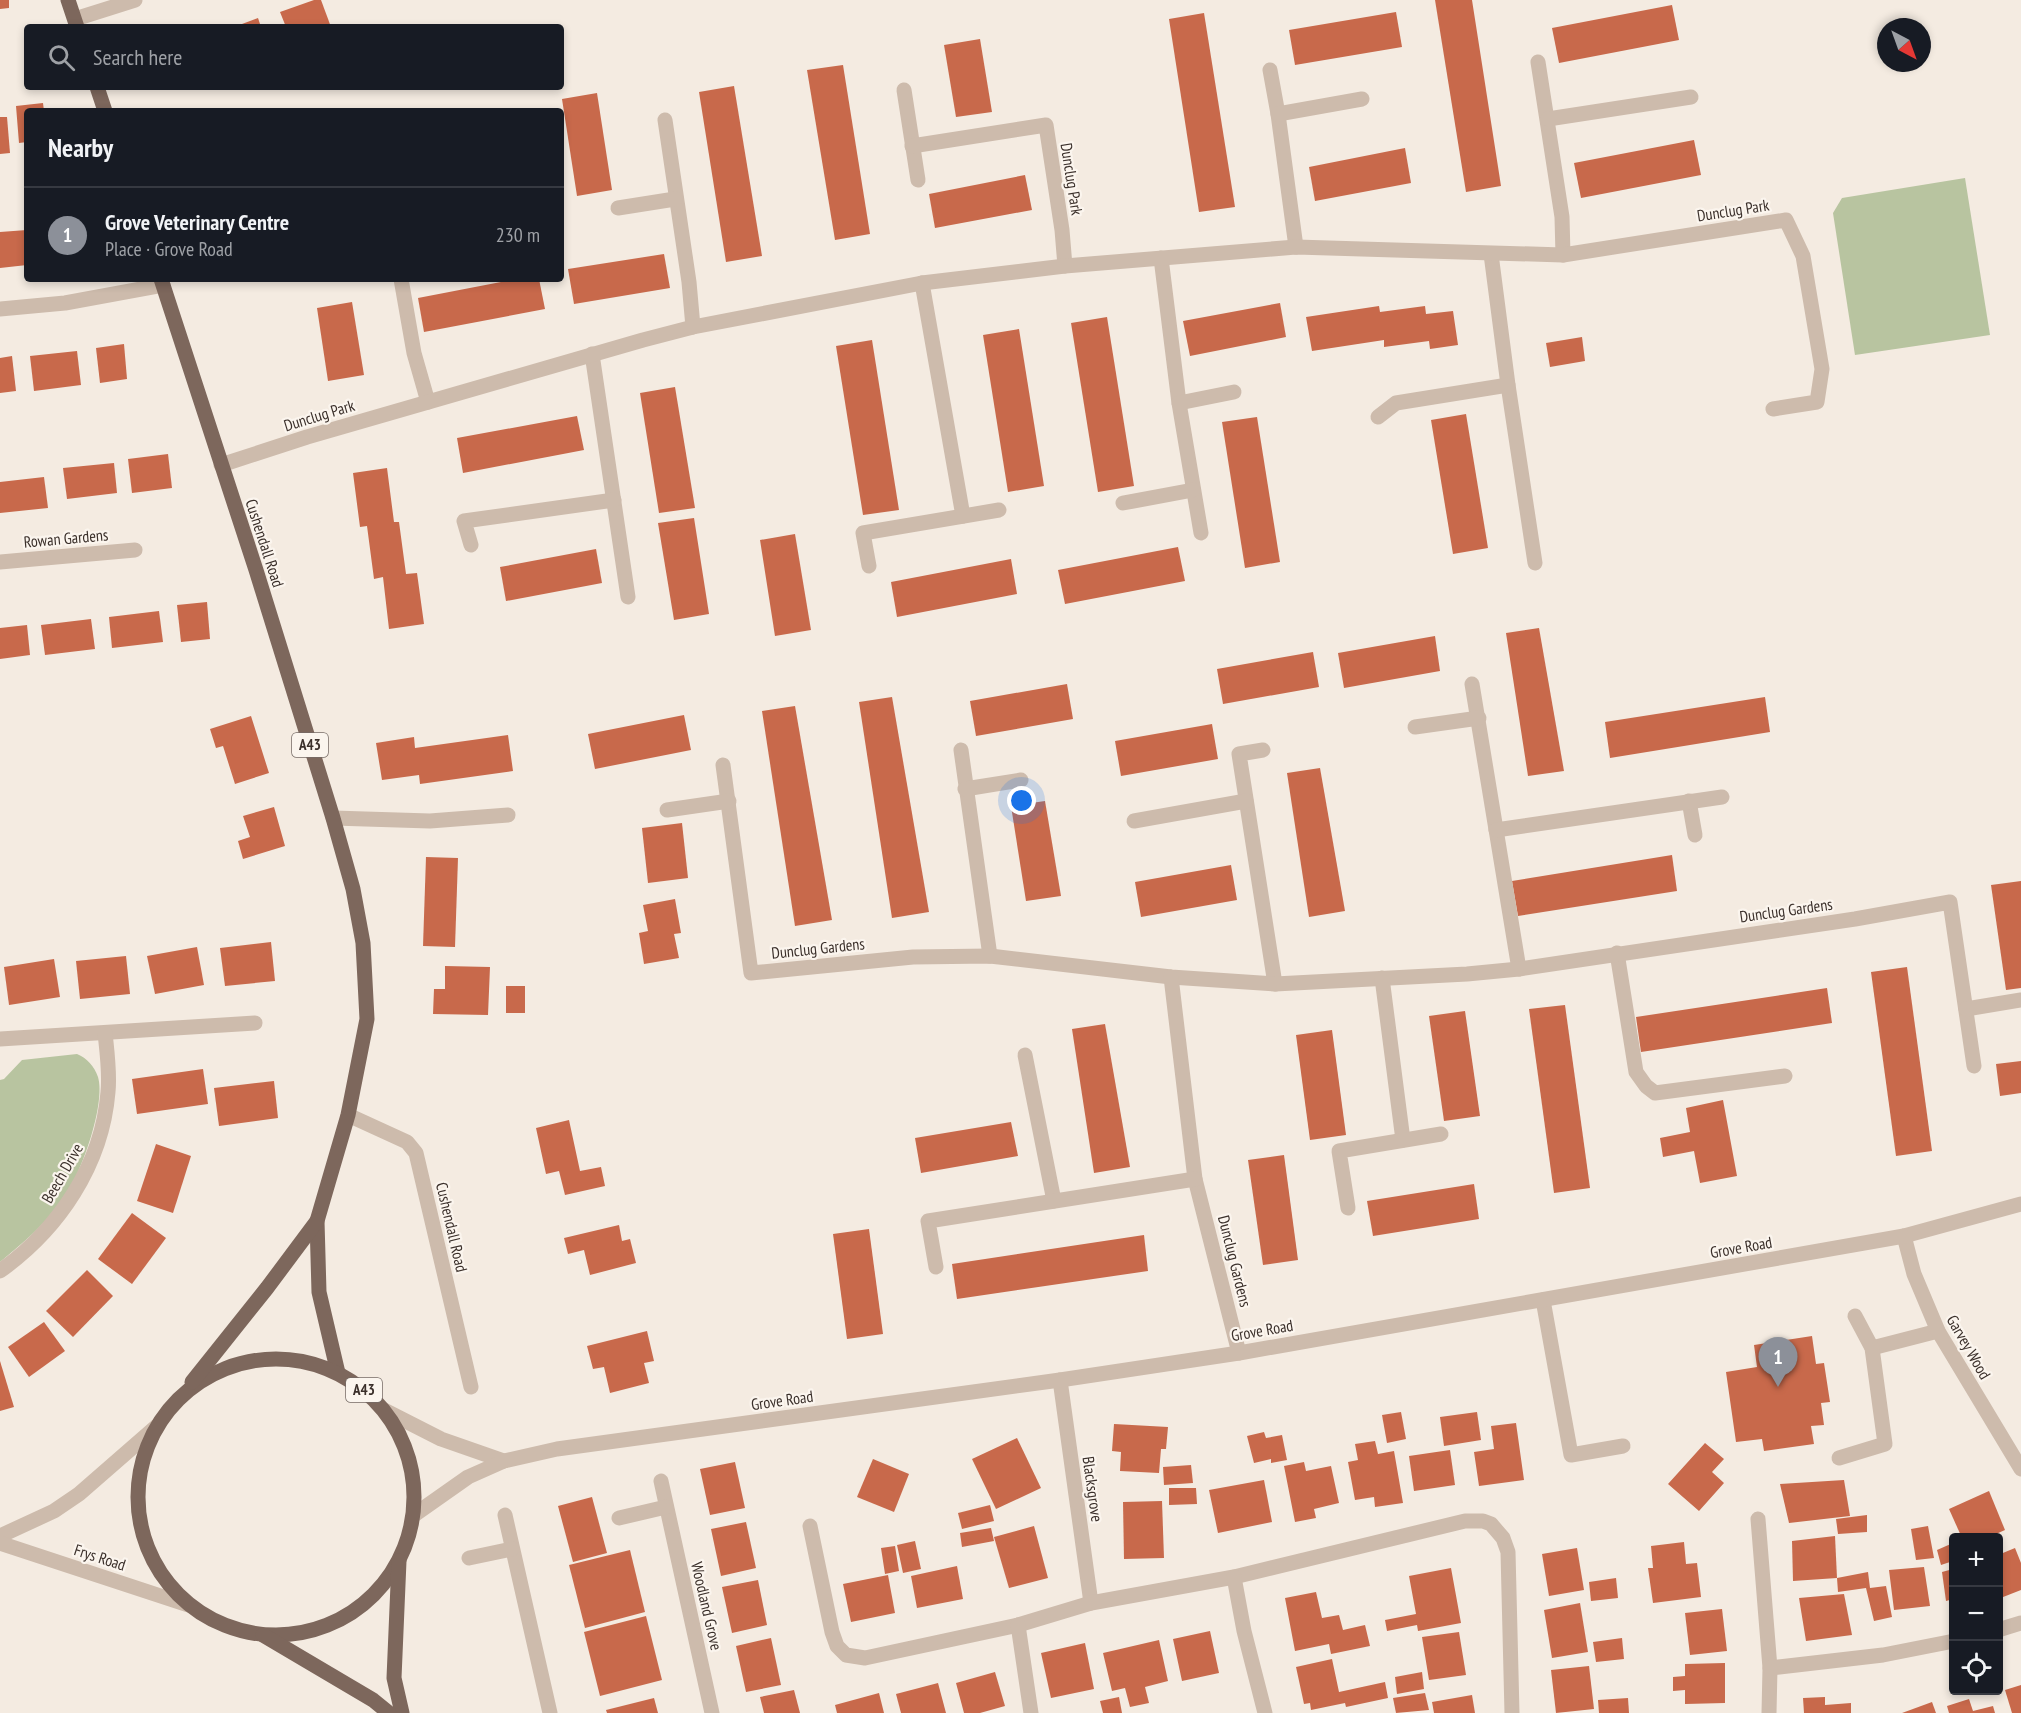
<!DOCTYPE html>
<meta charset="utf-8">
<style>
:root{--surface:#171b24;--page:#242831;--text:#f1f3f6;--muted:#9ea1a6;--line:#363941;--accent:#8c9099}
body{margin:0;font-family:"PT Sans Narrow",sans-serif;background:var(--page);color:var(--text)}
.controls{position:absolute;right:18px;bottom:18px;display:grid;overflow:hidden;border-radius:6px;box-shadow:0 3px 9px #0003}
.controls button{width:54px;height:54px;display:grid;place-items:center;padding:0;border:0;border-bottom:2px solid var(--line);background:var(--surface);color:var(--text);font:30px sans-serif}
.compass{position:absolute;left:1877px;top:18px;width:54px;height:54px;border-radius:50%;background:var(--surface);box-shadow:0 3px 9px #0003;rotate:139deg}
.you{position:absolute;left:1022px;top:801px;width:21px;height:21px;margin:-15px;border:4px solid #fff;border-radius:50%;background:#1a73e8;box-shadow:0 0 0 9px #1a73e833}
.badge{display:grid;place-items:center;width:39px;height:39px;border-radius:50%;background:var(--accent);color:#fff;font-size:20px;font-weight:700}
.pin{position:absolute;translate:-50% -50px;filter:drop-shadow(0 2px 3px #0008)}
.pin::after{content:'';position:absolute;top:32px;width:21px;height:18px;background:inherit;clip-path:polygon(0 0,100% 0,50% 100%)}
.list{margin:0;padding:0;list-style:none}
h2{display:flex;justify-content:space-between;align-items:center;height:78px;margin:0;padding:0 24px;font-size:26px}
h2 small{font-size:20px;font-weight:400;color:var(--muted)}
.list li{display:grid;grid-template-columns:39px 1fr auto;gap:18px;align-items:center;box-sizing:border-box;height:96px;padding:0 24px;border-top:2px solid var(--line)}
.list b{display:block;font-size:22px;white-space:nowrap}
.list p{margin:0;font-size:20px;white-space:nowrap;color:var(--muted)}
.list em{font-size:20px;font-style:normal;color:var(--muted)}
.icon{flex:none;width:33px;height:33px;fill:none;stroke:currentColor;stroke-width:2;stroke-linecap:round;stroke-linejoin:round}
.map{position:relative;flex:none;width:2021px;height:1713px;overflow:hidden}
.search{position:absolute;background:var(--surface);box-shadow:0 3px 9px #0003;left:24px;top:24px;width:540px;height:66px;display:flex;align-items:center;gap:15px;box-sizing:border-box;padding:0 21px;border-radius:6px;color:var(--muted);font-size:22px}
.panel{position:absolute;background:var(--surface);box-shadow:0 3px 9px #0003;left:24px;top:108px;width:540px;height:174px;border-radius:6px}
.map>svg:first-child{display:block}
.green{fill:#b8c4a0}
.building{fill:#c8694b}
.lines{fill:none;stroke-linecap:round;stroke-linejoin:round}
.service{stroke:#cdbbac;stroke-width:15}
.minor{stroke:#cdbbac;stroke-width:15}
.tertiary{stroke:#cdbbac;stroke-width:15}
.primary{stroke:#7d675c;stroke-width:15}
.labels{text-anchor:middle;stroke-width:4.5;stroke-linejoin:round;paint-order:stroke}
.shield{fill:#fbf5ee;stroke:#756b66;stroke-width:1.5}
.shield-label{font-size:15px;font-weight:bold;fill:#3b302b}
.street-label{font-size:16px;fill:#3b302b;stroke:#fbf5ee}
</style>
<div class="map">
<svg width="2021" height="1713" viewBox="0 0 2021 1713">
<rect width="100%" height="100%" fill="#f4ebe1"/>
<g class="green">
<path d="M1965,178L1990,335L1855,355L1833,213L1842,198Z"/>
<path d="M77,1054C87,1058 94,1066 98,1077C106,1104 81,1174 65,1196C47,1223 24,1242 0,1262V1080L4,1079L22,1060Z"/>
</g>
<g class="building">
<path d="M0,0H9V8L0,9Z"/>
<path d="M314,0H321L331,27H286L280,12Z"/>
<path d="M1435,0H1472L1501,186L1466,192Z"/>
<path d="M1672,5L1679,40L1559,63L1552,28Z"/>
<path d="M1396,12L1402,47L1295,65L1289,30Z"/>
<path d="M1204,13L1235,207L1199,212L1169,19Z"/>
<path d="M258,18L261,27H234Z"/>
<path d="M980,39L992,112L956,117L944,45Z"/>
<path d="M843,65L870,234L835,240L807,70Z"/>
<path d="M734,86L762,256L726,262L699,92Z"/>
<path d="M597,93L612,190L577,196L562,99Z"/>
<path d="M43,103L44,111H27V142L19,143L16,106Z"/>
<path d="M0,117H7L10,153L0,154Z"/>
<path d="M1694,140L1701,175L1581,198L1574,163Z"/>
<path d="M1405,148L1411,183L1315,201L1309,167Z"/>
<path d="M1025,175L1032,210L935,228L929,194Z"/>
<path d="M27,230V265L0,268V232Z"/>
<path d="M664,254L670,288L574,304L568,269Z"/>
<path d="M539,279L545,309L424,332L418,298L517,279Z"/>
<path d="M352,302L364,375L328,381L317,308Z"/>
<path d="M1280,303L1286,337L1190,356L1183,321Z"/>
<path d="M1379,306L1380,312L1425,306L1426,314L1453,311L1458,345L1430,349L1429,341L1384,347V340L1312,351L1306,317Z"/>
<path d="M1107,317L1134,486L1098,492L1071,323Z"/>
<path d="M1019,329L1044,486L1008,492L983,335Z"/>
<path d="M1582,337L1585,361L1550,367L1546,343Z"/>
<path d="M872,340L899,510L863,515L836,346Z"/>
<path d="M124,344L127,379L100,383L96,348Z"/>
<path d="M77,351L81,385L34,391L30,356Z"/>
<path d="M12,356L16,391L0,393V358Z"/>
<path d="M675,387L695,508L659,513L640,393Z"/>
<path d="M1466,414L1488,548L1453,554L1431,420Z"/>
<path d="M577,416L584,450L463,473L457,438Z"/>
<path d="M1257,417L1280,562L1245,568L1222,422Z"/>
<path d="M168,454L172,488L132,493L128,459Z"/>
<path d="M114,463L117,493L67,499L63,468Z"/>
<path d="M387,468L394,522H399L406,574L417,573L424,624L389,629L383,577L374,579L367,526L360,527L353,473Z"/>
<path d="M44,477L48,508L0,513V482Z"/>
<path d="M694,518L709,614L674,620L658,523Z"/>
<path d="M795,534L811,630L775,636L760,540Z"/>
<path d="M1178,547L1185,581L1065,604L1058,570Z"/>
<path d="M596,549L602,583L506,601L500,567Z"/>
<path d="M1011,559L1017,594L897,617L891,582Z"/>
<path d="M207,602L210,639L181,642L177,605Z"/>
<path d="M159,611L163,642L112,648L109,617Z"/>
<path d="M91,619L95,649L45,655L41,625Z"/>
<path d="M27,625L30,655L0,659V628Z"/>
<path d="M1539,628L1564,771L1528,776L1506,633Z"/>
<path d="M1435,636L1440,671L1344,688L1338,653Z"/>
<path d="M1313,652L1319,687L1223,704L1217,669Z"/>
<path d="M1067,684L1073,719L976,736L970,701Z"/>
<path d="M892,697L929,912L892,918L859,702Z"/>
<path d="M1765,697L1770,732L1610,758L1605,722Z"/>
<path d="M795,706L832,920L795,926L762,711Z"/>
<path d="M684,715L691,750L595,769L588,734Z"/>
<path d="M251,716L269,773L235,784L223,746L216,748L210,729Z"/>
<path d="M1212,724L1218,759L1121,776L1115,741Z"/>
<path d="M508,735L513,771L420,784L419,775L382,780L376,743L414,737L415,748Z"/>
<path d="M1320,768L1345,911L1309,917L1287,773Z"/>
<path d="M1045,801L1061,896L1026,901L1011,806Z"/>
<path d="M274,807L285,846L243,859L238,841L250,837L243,816Z"/>
<path d="M682,823L688,878L648,883L642,828Z"/>
<path d="M1672,855L1677,891L1518,916L1512,881Z"/>
<path d="M426,857L458,858L455,947L423,946Z"/>
<path d="M1231,865L1237,900L1141,917L1135,882Z"/>
<path d="M2021,881V988L2006,990L1991,885Z"/>
<path d="M675,899L681,933L674,934L679,958L644,964L639,933L648,931L643,905Z"/>
<path d="M271,942L275,981L225,986L220,948Z"/>
<path d="M197,947L204,985L155,994L147,956Z"/>
<path d="M126,956L130,994L80,999L76,961Z"/>
<path d="M54,959L60,997L9,1005L4,967Z"/>
<path d="M445,966L490,967L488,1015L433,1014L434,989H445Z"/>
<path d="M1907,967L1932,1151L1896,1156L1871,972Z"/>
<rect x="506" y="986" width="19" height="27"/>
<path d="M1827,988L1832,1023L1641,1052L1636,1017Z"/>
<path d="M1565,1005L1590,1188L1554,1193L1529,1009Z"/>
<path d="M1465,1011L1480,1116L1444,1121L1429,1016Z"/>
<path d="M1105,1024L1130,1167L1094,1173L1072,1029Z"/>
<path d="M1332,1030L1346,1135L1310,1140L1296,1035Z"/>
<path d="M2021,1061V1093L2000,1096L1996,1064Z"/>
<path d="M203,1069L208,1104L137,1114L132,1079Z"/>
<path d="M274,1081L278,1118L219,1126L214,1088Z"/>
<path d="M1723,1100L1737,1176L1700,1183L1694,1151L1663,1157L1660,1138L1690,1132L1686,1108Z"/>
<path d="M569,1120L580,1171L601,1167L605,1186L565,1195L559,1171L546,1174L536,1128Z"/>
<path d="M1011,1122L1018,1156L921,1173L915,1138Z"/>
<path d="M156,1144L191,1156L173,1213L137,1201Z"/>
<path d="M1284,1155L1298,1260L1263,1265L1248,1160Z"/>
<path d="M1474,1184L1479,1219L1373,1236L1367,1201Z"/>
<path d="M132,1213L166,1238L132,1284L98,1259Z"/>
<path d="M619,1225L622,1241L630,1239L636,1263L590,1275L584,1250L568,1254L564,1238Z"/>
<path d="M869,1229L883,1334L847,1339L833,1234Z"/>
<path d="M1144,1235L1148,1271L957,1299L952,1264Z"/>
<path d="M87,1270L113,1296L73,1337L46,1311Z"/>
<path d="M44,1322L65,1351L29,1377L8,1347Z"/>
<path d="M647,1331L654,1361L644,1363L649,1383L610,1393L604,1367L593,1369L587,1346Z"/>
<path d="M1812,1336L1816,1364L1824,1363L1830,1402L1821,1403L1824,1425L1811,1426L1814,1444L1764,1451L1762,1439L1736,1442L1726,1372L1757,1367L1754,1345Z"/>
<path d="M0,1361L14,1407L0,1411Z"/>
<path d="M1401,1412L1406,1439L1387,1443L1382,1415Z"/>
<path d="M1477,1412L1481,1440L1444,1446L1440,1417Z"/>
<path d="M1516,1423L1524,1480L1479,1486L1474,1452L1494,1449L1491,1426Z"/>
<path d="M1114,1424L1168,1427L1166,1449H1161L1159,1473L1120,1471L1121,1452L1112,1451Z"/>
<path d="M1264,1432L1266,1438L1282,1435L1287,1460L1271,1463V1459L1254,1463L1247,1436Z"/>
<path d="M1017,1438L1041,1488L996,1509L972,1459Z"/>
<path d="M1375,1441L1378,1454L1394,1451L1403,1503L1375,1507L1374,1497L1355,1500L1348,1462L1358,1460L1355,1444Z"/>
<path d="M1705,1443L1724,1459L1712,1472L1724,1483L1699,1511L1668,1484Z"/>
<path d="M1450,1450L1455,1485L1414,1491L1409,1456Z"/>
<path d="M873,1459L909,1474L894,1512L857,1497Z"/>
<path d="M735,1462L745,1508L710,1515L700,1469Z"/>
<path d="M1304,1462L1306,1471L1331,1466L1339,1503L1314,1509L1316,1518L1295,1522L1284,1466Z"/>
<path d="M1191,1465L1193,1483L1164,1485L1163,1467Z"/>
<path d="M1264,1480L1272,1522L1218,1533L1209,1490Z"/>
<path d="M1844,1480L1850,1516L1789,1523L1780,1484Z"/>
<path d="M1169,1488H1196L1197,1504L1169,1505Z"/>
<path d="M1989,1491L2005,1530L1987,1538H1962L1949,1509Z"/>
<path d="M592,1497L607,1553L573,1562L558,1506Z"/>
<path d="M1162,1501L1164,1558L1124,1559L1123,1502Z"/>
<path d="M990,1505L994,1521L962,1529L958,1513Z"/>
<path d="M1867,1515V1532L1838,1534L1836,1519Z"/>
<path d="M746,1522L756,1568L721,1576L711,1529Z"/>
<path d="M1034,1526L1048,1578L1009,1588L994,1537Z"/>
<path d="M1928,1526L1934,1558L1916,1560L1911,1529Z"/>
<path d="M991,1528L994,1541L962,1547L960,1533Z"/>
<path d="M1835,1536L1837,1578L1793,1581L1792,1541Z"/>
<path d="M915,1541L921,1569L903,1573L897,1545Z"/>
<path d="M1684,1542L1686,1564L1697,1563L1701,1597L1653,1603L1648,1568H1653L1651,1546Z"/>
<path d="M1953,1543V1561L1941,1565L1937,1550Z"/>
<path d="M895,1546L899,1571L885,1574L881,1548Z"/>
<path d="M1577,1548L1584,1590L1549,1596L1542,1554Z"/>
<path d="M2015,1548L2021,1563V1590L1998,1599V1555Z"/>
<path d="M630,1550L645,1612L585,1628L569,1565Z"/>
<path d="M957,1566L963,1599L917,1608L911,1576Z"/>
<path d="M1924,1567L1930,1606L1894,1610L1889,1570Z"/>
<path d="M1451,1568L1461,1623L1418,1631L1417,1625L1387,1631L1385,1620L1416,1614L1409,1576Z"/>
<path d="M1953,1569V1599L1946,1601L1942,1572Z"/>
<path d="M1868,1572L1870,1588L1886,1586L1892,1617L1874,1621L1866,1588L1838,1592L1837,1578Z"/>
<path d="M888,1575L895,1613L851,1622L843,1584Z"/>
<path d="M1616,1578L1618,1598L1591,1601L1589,1582Z"/>
<path d="M758,1580L767,1625L732,1633L722,1587Z"/>
<path d="M1316,1592L1322,1618L1339,1615L1343,1630L1365,1625L1370,1646L1331,1654L1329,1644L1295,1651L1285,1598Z"/>
<path d="M1844,1594L1852,1635L1806,1641L1799,1598Z"/>
<path d="M1580,1603L1588,1652L1552,1658L1544,1610Z"/>
<path d="M1722,1609L1727,1651L1690,1655L1685,1613Z"/>
<path d="M646,1616L662,1680L600,1696L584,1632Z"/>
<path d="M1210,1631L1219,1673L1182,1681L1173,1639Z"/>
<path d="M1459,1632L1466,1675L1429,1680L1422,1637Z"/>
<path d="M771,1638L781,1685L746,1692L736,1646Z"/>
<path d="M1622,1638L1624,1659L1596,1662L1593,1642Z"/>
<path d="M1159,1640L1168,1681L1145,1687L1149,1703L1130,1707L1125,1688L1112,1691L1103,1653Z"/>
<path d="M1085,1643L1094,1689L1051,1698L1041,1653Z"/>
<path d="M1332,1659L1339,1692L1385,1682L1388,1698L1346,1707L1345,1703L1311,1710L1310,1703L1304,1704L1296,1667Z"/>
<path d="M1725,1663V1703L1685,1704V1690L1673,1691V1677L1685,1676V1664Z"/>
<path d="M1589,1666L1594,1709L1556,1713L1551,1670Z"/>
<path d="M995,1672L1005,1706L980,1713H964L956,1683Z"/>
<path d="M1422,1672L1424,1689L1397,1694L1395,1677Z"/>
<path d="M938,1683L946,1713H901L896,1694Z"/>
<path d="M2021,1685V1713H2012L2005,1690Z"/>
<path d="M794,1690L800,1713H764L760,1697Z"/>
<path d="M879,1693L884,1713H837L835,1705Z"/>
<path d="M1425,1693L1429,1710L1396,1713L1393,1698Z"/>
<path d="M1472,1695L1475,1713H1434L1432,1702Z"/>
<path d="M1119,1697L1122,1713H1103L1100,1701Z"/>
<path d="M1825,1697V1705L1851,1703V1713H1804L1803,1698Z"/>
<path d="M654,1698L658,1713H607L606,1710Z"/>
<path d="M1628,1698L1629,1713H1599L1598,1700Z"/>
<path d="M1969,1699L1973,1711L1993,1706L1995,1713H1949L1947,1706Z"/>
<path d="M1932,1702L1936,1713H1902Z"/>
</g>
<g class="lines">
<g class="service">
<path d="M1617,953L1636,1072L1646,1086L1655,1093L1785,1076"/>
<path d="M1872,1348L1938,1331"/>
<path d="M1839,1458L1885,1444L1872,1348L1855,1316"/>
</g>
<g class="minor">
<path d="M75,19L135,0"/>
<path d="M1538,62L1562,217L1563,255"/>
<path d="M1270,70L1278,114L1296,247"/>
<path d="M904,90L918,180"/>
<path d="M1278,114L1362,99"/>
<path d="M1548,119L1691,97"/>
<path d="M665,120L689,282L693,327"/>
<path d="M912,146L1046,125L1062,230L1065,266"/>
<path d="M618,208L675,199"/>
<path d="M1491,254L1508,385L1535,563"/>
<path d="M1161,258L1179,403L1201,533"/>
<path d="M401,279L414,353L428,402"/>
<path d="M922,283L963,516"/>
<path d="M0,309L65,303L163,285"/>
<path d="M592,354L628,597"/>
<path d="M1179,403L1234,392"/>
<path d="M1378,417L1396,403L1508,385"/>
<path d="M221,465L307,437L643,340L693,327L922,283L1065,266L1296,247L1563,255L1786,220L1803,256L1822,369L1817,402L1773,409"/>
<path d="M1123,503L1193,490"/>
<path d="M471,545L464,521L614,500"/>
<path d="M0,562L135,550"/>
<path d="M869,566L863,533L999,510"/>
<path d="M1472,684L1519,969"/>
<path d="M1415,727L1479,718"/>
<path d="M961,750L990,956"/>
<path d="M1263,750L1239,754L1275,984"/>
<path d="M723,765L751,973L913,957L990,956L1171,977L1275,984L1467,974L1519,969L1855,919L1950,902L1974,1066"/>
<path d="M965,789L1021,780"/>
<path d="M1689,801L1695,835"/>
<path d="M667,810L729,801"/>
<path d="M333,818L430,821L508,815"/>
<path d="M1134,821L1246,801"/>
<path d="M1496,830L1722,797"/>
<path d="M1171,977L1195,1179L1239,1353"/>
<path d="M1382,978L1403,1140"/>
<path d="M1966,1009L2021,1000"/>
<path d="M0,1039L255,1023"/>
<path d="M1025,1055L1054,1201"/>
<path d="M348,1115L407,1142L416,1153L471,1387"/>
<path d="M1348,1208L1339,1151L1441,1134"/>
<path d="M1904,1236L1914,1274L1938,1331L2021,1469"/>
<path d="M936,1267L928,1221L1195,1179"/>
<path d="M0,1271C59,1229 102,1165 108,1092C110,1073 107,1052 105,1033"/>
<path d="M1543,1300L1571,1455L1623,1446"/>
<path d="M1060,1380L1091,1603"/>
<path d="M661,1481L712,1713"/>
<path d="M505,1515L550,1713"/>
<path d="M619,1518L666,1507"/>
<path d="M1758,1519L1770,1668L1769,1713"/>
<path d="M810,1526L832,1632L837,1646L846,1655L865,1658L1018,1625L1091,1603L1234,1577L1465,1521H1483L1491,1524L1503,1538L1508,1552L1512,1713"/>
<path d="M469,1558L512,1549"/>
<path d="M1234,1577L1244,1631L1265,1713"/>
<path d="M1018,1625L1031,1713"/>
<path d="M1998,1630L2021,1623"/>
<path d="M1770,1668L1883,1655L1954,1641"/>
</g>
<g class="tertiary">
<path d="M384,1410L441,1439L504,1461"/>
<path d="M414,1515L468,1477L504,1461L557,1449L1060,1380L1239,1353L1904,1236L2021,1204"/>
<path d="M0,1536L54,1511L79,1494L157,1426"/>
<path d="M0,1543L188,1605"/>
</g>
<g class="primary">
<path d="M68,0L77,27"/>
<path d="M97,87L105,111"/>
<path d="M161,279L256,570L333,818L353,889L363,943L367,1019L348,1115L317,1221L319,1292L338,1373"/>
<circle cx="276" cy="1497" r="138"/>
<path d="M192,1382L267,1288L317,1221"/>
<path d="M399,1561L394,1678L402,1713"/>
<path d="M263,1635L373,1700L389,1713"/>
</g>
</g>
<g class="labels">
<g class="shield">
<rect x="292" y="733" width="36" height="24" rx="4.5"/>
<rect x="346" y="1378" width="36" height="24" rx="4.5"/>
</g>
<g class="shield-label">
<text x="310" y="750">A43</text>
<text x="364" y="1395">A43</text>
</g>
<g class="street-label">
<text transform="translate(1072 179) rotate(81)" y="6">Dunclug Park</text>
<text transform="translate(1733 210) rotate(-9)" y="6">Dunclug Park</text>
<text transform="translate(319 415) rotate(-17)" y="6">Dunclug Park</text>
<text transform="translate(66 538) rotate(-5)" y="6">Rowan Gardens</text>
<text transform="translate(265 543) rotate(72)" y="6">Cushendall Road</text>
<text transform="translate(1786 910) rotate(-8)" y="6">Dunclug Gardens</text>
<text transform="translate(818 948) rotate(-6)" y="6">Dunclug Gardens</text>
<text transform="translate(62 1173) rotate(-60)" y="6">Beech Drive</text>
<text transform="translate(452 1227) rotate(77)" y="6">Cushendall Road</text>
<text transform="translate(1741 1247) rotate(-10)" y="6">Grove Road</text>
<text transform="translate(1235 1261) rotate(76)" y="6">Dunclug Gardens</text>
<text transform="translate(1262 1330) rotate(-10)" y="6">Grove Road</text>
<text transform="translate(1969 1347) rotate(60)" y="6">Garvey Wood</text>
<text transform="translate(782 1400) rotate(-8)" y="6">Grove Road</text>
<text transform="translate(1093 1489) rotate(82)" y="6">Blacksgrove</text>
<text transform="translate(100 1557) rotate(18)" y="6">Frys Road</text>
<text transform="translate(707 1606) rotate(77)" y="6">Woodland Grove</text>
</g>
</g>
</svg>
<div class="controls">
<button>+</button>
<button>−</button>
<button><svg class="icon" aria-label="locate" viewBox="0 0 24 24"><circle cx="12" cy="12" r="6"/><path d="M12 2v4M12 18v4M2 12h4M18 12h4"/></svg></button>
</div>
<svg class="compass" viewBox="-18 -18 36 36"><path d="M0-13l5 13h-10z" fill="#e53935"/><path d="M0 13l5-13h-10z" fill="#9ea1a6"/></svg>
<div class="you"></div>
<div class="pin badge" style="left:1778px;top:1387px">1</div>
<div class="search"><svg class="icon" aria-label="search" viewBox="0 0 24 24"><circle cx="10" cy="10" r="6"/><path d="M15 15l6 6"/></svg>Search here</div>
<section class="panel">
<h2>Nearby<small></small></h2>
<ul class="list">
<li><span class="badge">1</span><div><b>Grove Veterinary Centre</b><p>Place · Grove Road</p></div><em>230 m</em></li>
</ul>
</section>
</div>
